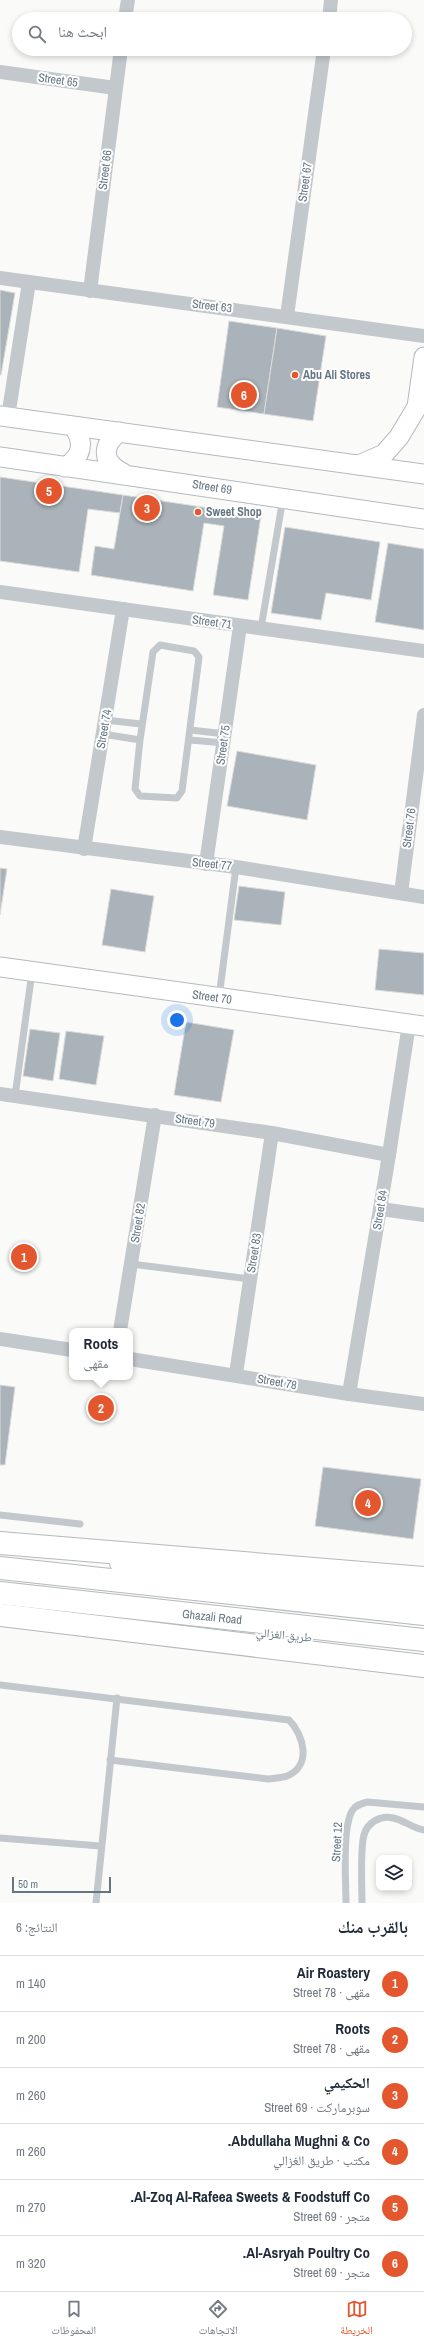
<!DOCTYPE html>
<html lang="ar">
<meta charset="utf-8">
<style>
:root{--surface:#fff;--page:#f2f2f3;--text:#1f2937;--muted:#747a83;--line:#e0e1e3;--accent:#e4572e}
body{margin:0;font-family:"Archivo Narrow","Noto Naskh Arabic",sans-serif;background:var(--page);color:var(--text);direction:rtl}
.controls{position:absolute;right:12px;bottom:12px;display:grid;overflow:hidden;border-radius:8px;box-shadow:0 2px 6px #0003}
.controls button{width:36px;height:36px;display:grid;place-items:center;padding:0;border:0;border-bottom:1px solid var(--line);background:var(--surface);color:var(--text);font:20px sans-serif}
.scale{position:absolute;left:12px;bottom:10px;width:99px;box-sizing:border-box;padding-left:4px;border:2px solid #657683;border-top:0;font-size:11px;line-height:14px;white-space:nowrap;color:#657683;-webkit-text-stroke:3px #fff;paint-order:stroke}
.you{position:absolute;left:177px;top:1020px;width:14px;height:14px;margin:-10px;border:3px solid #fff;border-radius:50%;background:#1a73e8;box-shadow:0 0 0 6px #1a73e833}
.badge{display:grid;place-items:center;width:26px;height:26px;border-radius:50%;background:var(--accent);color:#fff;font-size:13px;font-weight:700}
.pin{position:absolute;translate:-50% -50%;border:2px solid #fff;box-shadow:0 1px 4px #0006}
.popup{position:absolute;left:69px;top:1328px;width:64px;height:52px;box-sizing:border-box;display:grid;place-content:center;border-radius:8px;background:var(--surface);filter:drop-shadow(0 1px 3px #0005);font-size:13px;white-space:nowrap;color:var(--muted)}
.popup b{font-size:15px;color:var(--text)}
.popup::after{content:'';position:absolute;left:50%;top:100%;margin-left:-8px;border:8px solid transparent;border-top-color:var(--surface)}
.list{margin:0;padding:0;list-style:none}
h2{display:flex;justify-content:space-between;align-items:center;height:52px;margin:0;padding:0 16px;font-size:17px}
h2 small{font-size:13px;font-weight:400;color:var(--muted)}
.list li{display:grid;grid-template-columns:26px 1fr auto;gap:12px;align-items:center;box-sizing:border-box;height:56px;padding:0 16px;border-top:1px solid var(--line)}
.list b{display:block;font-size:15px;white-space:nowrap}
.list p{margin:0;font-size:13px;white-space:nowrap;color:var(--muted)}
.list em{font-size:13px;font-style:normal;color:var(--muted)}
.icon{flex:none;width:22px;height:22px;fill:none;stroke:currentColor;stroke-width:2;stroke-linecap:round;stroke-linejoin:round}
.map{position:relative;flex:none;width:424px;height:1903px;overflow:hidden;direction:ltr}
.search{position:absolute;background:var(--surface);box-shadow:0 2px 6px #0003;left:12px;right:12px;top:12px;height:44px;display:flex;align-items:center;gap:10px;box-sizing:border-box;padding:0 14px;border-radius:22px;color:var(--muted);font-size:15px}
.sheet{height:388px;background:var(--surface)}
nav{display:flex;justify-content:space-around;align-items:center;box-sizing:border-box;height:56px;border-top:1px solid var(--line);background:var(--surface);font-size:11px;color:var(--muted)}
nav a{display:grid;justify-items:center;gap:2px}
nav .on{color:var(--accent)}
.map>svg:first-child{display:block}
.building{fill:#aab3b9;stroke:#dcdcda}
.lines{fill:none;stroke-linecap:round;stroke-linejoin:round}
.secondary-casing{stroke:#b3babf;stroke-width:21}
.primary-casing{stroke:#b5babe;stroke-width:24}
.highway-casing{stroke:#b4b9bd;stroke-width:24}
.lane{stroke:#c3c8cc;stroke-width:7}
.street{stroke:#c3c8cc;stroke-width:14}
.secondary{stroke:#fff;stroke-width:19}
.primary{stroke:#fff;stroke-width:22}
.highway{stroke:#fff;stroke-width:22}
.poi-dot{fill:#e4572e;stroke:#fff;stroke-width:1.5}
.labels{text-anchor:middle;stroke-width:4;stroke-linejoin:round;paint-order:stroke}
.street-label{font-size:12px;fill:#657683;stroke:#fff}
.poi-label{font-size:12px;font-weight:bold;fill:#657683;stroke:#fff;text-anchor:start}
</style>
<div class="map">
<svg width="424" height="1903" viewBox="0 0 424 1903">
<rect width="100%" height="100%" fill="#fafaf8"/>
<g class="building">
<path d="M0,290L15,293L1,375H0Z"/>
<path d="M229,321L277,328L264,414L217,407Z"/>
<path d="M277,328L326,336L313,421L264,414Z"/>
<path d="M0,477L123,495L120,513L88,509L79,572L0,561Z"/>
<path d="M123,495L261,516L248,600L213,595L224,526L204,523L193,591L91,575L95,546L114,549Z"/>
<path d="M285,527L380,542L371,600L326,593L321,620L271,613Z"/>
<path d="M388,543L424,549V630L375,622Z"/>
<path d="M237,751L316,765L307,820L227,806Z"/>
<path d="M0,868L7,869L0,915Z"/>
<path d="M239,886L285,892L281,925L234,920Z"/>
<path d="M111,889L154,896L145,952L102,945Z"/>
<path d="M379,949L424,953V995L375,990Z"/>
<path d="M186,1022L234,1030L221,1102L174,1095Z"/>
<path d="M30,1029L60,1033L53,1081L23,1076Z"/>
<path d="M66,1031L104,1036L96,1085L59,1079Z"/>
<path d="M0,1385L15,1387L5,1465H0Z"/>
<path d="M323,1467L421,1479L413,1539L315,1526Z"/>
</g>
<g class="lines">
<g class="secondary-casing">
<g id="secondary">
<path d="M0,416L424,474"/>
<path d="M119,432C101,446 102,463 123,473"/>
<path d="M0,457L424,519"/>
<path d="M359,465L384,454L399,437L417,407L424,357"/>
<path d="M65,467C82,457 85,443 74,427"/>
<path d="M0,967L424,1026"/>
</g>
</g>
<g class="primary-casing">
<path id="primary" d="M121,1563L424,1595"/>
</g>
<g class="highway-casing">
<g id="highway">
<path d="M0,1543L424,1578"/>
<path d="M0,1568L424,1614"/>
<path d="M0,1593L424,1640"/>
<path d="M0,1615L424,1666"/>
</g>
</g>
<g class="lane">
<path d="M261,628L283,498"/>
<path d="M105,720L141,724"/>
<path d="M191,730L225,734"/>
<path d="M103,734L140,740L135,789L140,796L177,798L182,791L199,657L194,651L160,645L153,652L140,740"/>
<path d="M190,740L224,743"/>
<path d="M219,997L236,867"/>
<path d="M15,1096L32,972"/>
<path d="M131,1264L250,1279"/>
<path d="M0,1515L80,1524"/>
<path d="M0,1685L289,1720C304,1735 312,1766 287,1776C282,1778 274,1778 268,1779L110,1760"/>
<path d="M0,1838L100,1846"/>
<path d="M96,1903L117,1698"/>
<path d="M346,1903C346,1881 342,1829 352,1811C355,1805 361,1804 367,1802L424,1807"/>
<path d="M362,1903C362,1887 360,1849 364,1835C367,1823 380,1815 393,1818C404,1820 412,1828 424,1830"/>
</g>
<g class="street">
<path d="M125,19L128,0"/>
<path d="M329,19L331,0"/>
<path d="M0,72L115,88"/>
<path d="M0,278L424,336"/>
<path d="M90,291L121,49"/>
<path d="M287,316L324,49"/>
<path d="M8,417L29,282"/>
<path d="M0,592L424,651"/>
<path d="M0,837L236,867L424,897"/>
<path d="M84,849L123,609"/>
<path d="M206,864L240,626"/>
<path d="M401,893L424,715"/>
<path d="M0,1094L272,1133L389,1155"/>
<path d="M381,1209L424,1215"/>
<path d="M120,1331L155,1115"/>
<path d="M0,1339L72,1350"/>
<path d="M130,1359L349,1394L424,1404"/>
<path d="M236,1374L272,1133"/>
<path d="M349,1394L389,1155L409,1024"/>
</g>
<use href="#secondary" class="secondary"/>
<use href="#primary" class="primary"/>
<use href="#highway" class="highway"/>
</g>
<g class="poi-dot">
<circle cx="295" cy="375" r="4"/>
<circle cx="198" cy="512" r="4"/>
</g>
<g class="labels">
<g class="street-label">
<text transform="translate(58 80) rotate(8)" y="4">Street 65</text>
<text transform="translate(105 170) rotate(-83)" y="4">Street 66</text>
<text transform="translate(305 182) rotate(-82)" y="4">Street 67</text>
<text transform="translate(212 306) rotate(7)" y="4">Street 63</text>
<text transform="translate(212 487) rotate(9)" y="4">Street 69</text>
<text transform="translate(212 622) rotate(8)" y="4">Street 71</text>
<text transform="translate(104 729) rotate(-80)" y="4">Street 74</text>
<text transform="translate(223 745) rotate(-82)" y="4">Street 75</text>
<text transform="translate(409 828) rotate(-83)" y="4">Street 76</text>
<text transform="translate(212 864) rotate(6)" y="4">Street 77</text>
<text transform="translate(212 997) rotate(8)" y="4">Street 70</text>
<text transform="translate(195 1121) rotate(8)" y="4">Street 79</text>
<text transform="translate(380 1210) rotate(-81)" y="4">Street 84</text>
<text transform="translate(138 1223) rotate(-81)" y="4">Street 82</text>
<text transform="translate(254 1253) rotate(-81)" y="4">Street 83</text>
<text transform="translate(277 1382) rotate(10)" y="4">Street 78</text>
<text transform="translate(212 1617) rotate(6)" y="4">Ghazali Road</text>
<text transform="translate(284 1635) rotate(6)" y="4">طريق الغزالي</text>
<text transform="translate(337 1842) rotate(-87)" y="4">Street 12</text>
</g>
<g class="poi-label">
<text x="303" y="379">Abu Ali Stores</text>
<text x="206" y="516">Sweet Shop</text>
</g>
</g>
</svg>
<div class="controls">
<button><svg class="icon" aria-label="layers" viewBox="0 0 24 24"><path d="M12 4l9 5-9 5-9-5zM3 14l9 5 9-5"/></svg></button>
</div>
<div class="scale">50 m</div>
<div class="you"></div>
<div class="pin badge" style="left:24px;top:1257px">1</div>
<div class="pin badge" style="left:101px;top:1408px">2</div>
<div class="popup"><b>Roots</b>مقهى</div>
<div class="pin badge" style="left:147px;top:508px">3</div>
<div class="pin badge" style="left:368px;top:1503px">4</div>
<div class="pin badge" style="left:49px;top:491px">5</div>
<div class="pin badge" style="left:244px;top:395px">6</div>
<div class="search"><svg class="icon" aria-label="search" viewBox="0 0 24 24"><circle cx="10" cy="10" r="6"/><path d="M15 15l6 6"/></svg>ابحث هنا</div>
</div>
<section class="sheet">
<h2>بالقرب منك<small>النتائج: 6</small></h2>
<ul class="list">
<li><span class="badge">1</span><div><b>Air Roastery</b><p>مقهى · Street 78</p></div><em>140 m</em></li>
<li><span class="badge">2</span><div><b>Roots</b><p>مقهى · Street 78</p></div><em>200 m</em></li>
<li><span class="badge">3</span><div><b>الحكيمي</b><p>سوبرماركت · Street 69</p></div><em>260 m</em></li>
<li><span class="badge">4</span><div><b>Abdullaha Mughni &amp; Co.</b><p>مكتب · طريق الغزالي</p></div><em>260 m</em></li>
<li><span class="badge">5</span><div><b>Al-Zoq Al-Rafeea Sweets &amp; Foodstuff Co.</b><p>متجر · Street 69</p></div><em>270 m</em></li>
<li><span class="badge">6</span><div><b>Al-Asryah Poultry Co.</b><p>متجر · Street 69</p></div><em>320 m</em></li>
</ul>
</section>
<nav>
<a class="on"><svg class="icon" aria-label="map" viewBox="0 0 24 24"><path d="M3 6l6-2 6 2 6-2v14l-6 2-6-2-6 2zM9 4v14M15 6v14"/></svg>الخريطة</a>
<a><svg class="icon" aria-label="directions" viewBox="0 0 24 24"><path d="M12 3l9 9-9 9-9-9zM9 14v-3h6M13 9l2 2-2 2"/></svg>الاتجاهات</a>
<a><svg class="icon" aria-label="saved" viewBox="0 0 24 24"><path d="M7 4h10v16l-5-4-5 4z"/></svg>المحفوظات</a>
</nav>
